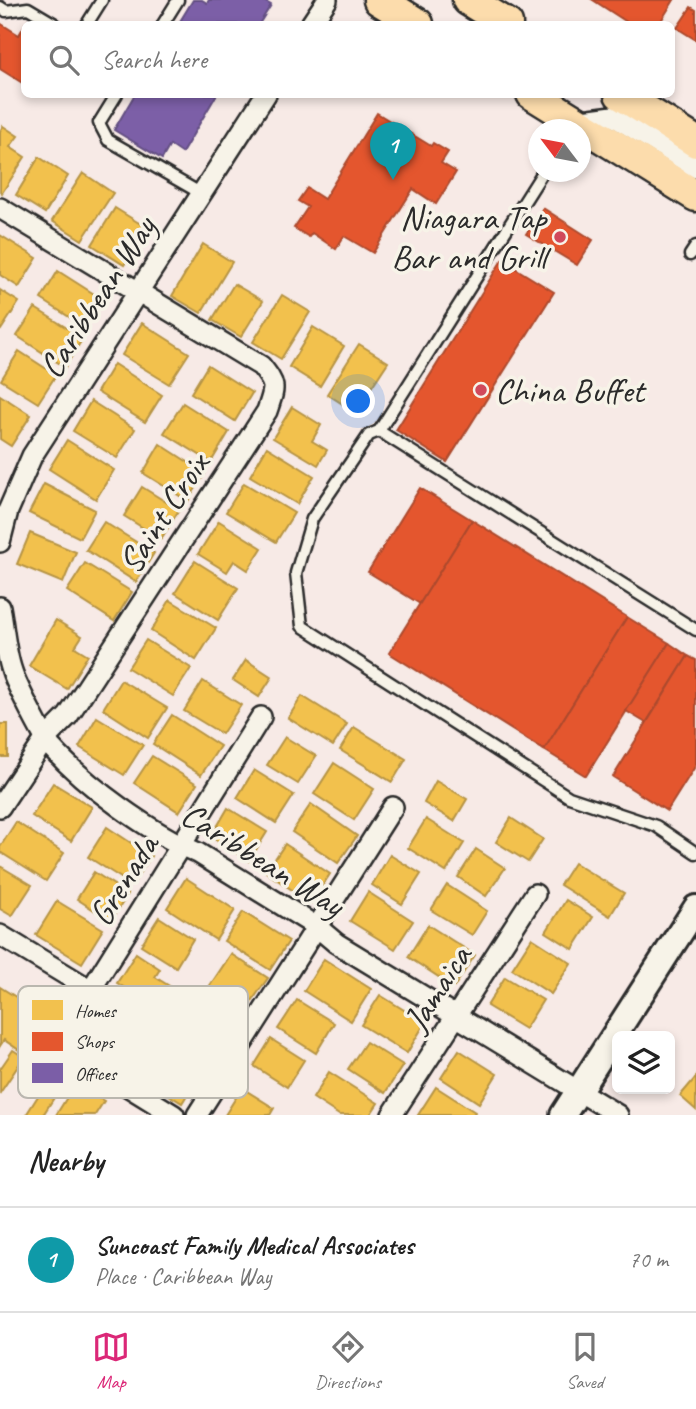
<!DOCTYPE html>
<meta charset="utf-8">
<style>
:root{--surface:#fff;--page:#f2f2f2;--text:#222;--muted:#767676;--line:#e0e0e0;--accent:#db2777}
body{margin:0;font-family:Caveat,sans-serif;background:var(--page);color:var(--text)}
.controls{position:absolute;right:21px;bottom:21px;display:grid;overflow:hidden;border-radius:10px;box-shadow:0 4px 10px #0003}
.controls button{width:63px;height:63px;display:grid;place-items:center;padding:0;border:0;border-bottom:2px solid var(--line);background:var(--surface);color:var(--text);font:35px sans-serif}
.compass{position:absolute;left:528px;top:119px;width:63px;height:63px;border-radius:50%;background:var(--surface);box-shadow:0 4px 10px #0003;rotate:302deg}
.you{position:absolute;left:359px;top:402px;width:24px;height:24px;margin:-18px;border:5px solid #fff;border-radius:50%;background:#1a73e8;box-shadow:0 0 0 10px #1a73e833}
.badge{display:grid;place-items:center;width:46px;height:46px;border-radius:50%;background:var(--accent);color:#fff;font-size:23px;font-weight:700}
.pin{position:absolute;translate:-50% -58px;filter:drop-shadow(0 2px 4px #0008)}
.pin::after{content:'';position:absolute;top:37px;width:24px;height:21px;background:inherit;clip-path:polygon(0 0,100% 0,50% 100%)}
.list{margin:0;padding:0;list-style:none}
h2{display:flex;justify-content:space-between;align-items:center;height:91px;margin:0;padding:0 28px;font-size:30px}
h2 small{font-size:23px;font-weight:400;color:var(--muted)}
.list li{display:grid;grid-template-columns:46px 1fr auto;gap:21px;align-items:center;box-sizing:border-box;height:105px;padding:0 28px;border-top:2px solid var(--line)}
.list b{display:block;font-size:26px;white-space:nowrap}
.list p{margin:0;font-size:23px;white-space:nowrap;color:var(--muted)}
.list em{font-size:23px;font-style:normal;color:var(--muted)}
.icon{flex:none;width:38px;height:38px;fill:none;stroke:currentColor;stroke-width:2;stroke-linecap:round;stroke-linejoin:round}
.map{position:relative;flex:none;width:696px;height:1115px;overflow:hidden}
.search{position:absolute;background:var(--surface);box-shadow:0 4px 10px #0003;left:21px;right:21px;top:21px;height:77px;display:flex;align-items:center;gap:18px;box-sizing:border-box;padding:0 24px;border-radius:10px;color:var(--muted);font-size:26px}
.sheet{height:196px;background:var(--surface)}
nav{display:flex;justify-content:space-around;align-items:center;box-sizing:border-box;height:98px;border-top:2px solid var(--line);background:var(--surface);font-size:19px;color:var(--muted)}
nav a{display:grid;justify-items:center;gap:4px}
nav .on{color:var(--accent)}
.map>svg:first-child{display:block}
.homes{fill:#f2c14e;stroke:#b69444;stroke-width:2}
.shops{fill:#e4572e;stroke:#ac4a2d;stroke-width:2}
.offices{fill:#7b5ea7;stroke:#634f82;stroke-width:2}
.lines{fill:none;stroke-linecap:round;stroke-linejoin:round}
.service-casing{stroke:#2b2b2b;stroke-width:15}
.minor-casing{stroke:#2b2b2b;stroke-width:24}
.tertiary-casing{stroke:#2b2b2b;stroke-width:30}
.primary-casing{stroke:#2b2b2b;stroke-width:35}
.service{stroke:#f7f3e8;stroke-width:10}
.minor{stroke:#f7f3e8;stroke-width:19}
.tertiary{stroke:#f7f3e8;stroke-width:24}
.primary{stroke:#fcdcac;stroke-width:30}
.poi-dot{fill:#d1495b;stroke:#f7f3e8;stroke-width:2.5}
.labels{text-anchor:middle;stroke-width:7;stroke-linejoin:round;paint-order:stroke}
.poi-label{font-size:35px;fill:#2b2b2b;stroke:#f7f3e8;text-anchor:end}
.street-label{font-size:35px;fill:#2b2b2b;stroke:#f7f3e8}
.key{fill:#f7f3e8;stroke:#bab7af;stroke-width:2}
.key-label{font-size:19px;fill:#2b2b2b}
</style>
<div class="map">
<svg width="696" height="1115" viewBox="0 0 696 1115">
<rect width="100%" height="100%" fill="#f7eae6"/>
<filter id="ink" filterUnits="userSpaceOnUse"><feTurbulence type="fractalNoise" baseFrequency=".0143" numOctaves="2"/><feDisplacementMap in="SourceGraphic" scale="14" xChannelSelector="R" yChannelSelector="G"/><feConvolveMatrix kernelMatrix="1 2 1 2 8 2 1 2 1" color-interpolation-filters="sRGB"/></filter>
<g filter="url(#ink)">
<g class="homes">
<path d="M3,126L18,136L10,147L25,157L2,193L0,191V131Z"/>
<path d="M39,157L68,176L45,213L16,195Z"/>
<path d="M83,173L113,193L82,240L52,221Z"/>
<path d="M115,208L147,228L124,265L92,245Z"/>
<path d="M0,235L37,258L19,287L0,275Z"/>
<path d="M203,244L232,262L201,313L172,296Z"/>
<path d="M58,271L102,299L85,327L41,299Z"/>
<path d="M234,284L263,301L241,337L212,320Z"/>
<path d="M0,290L19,302L1,330L0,329Z"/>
<path d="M282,295L310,312L281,359L253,342Z"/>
<path d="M35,308L83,338L65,367L17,336Z"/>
<path d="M142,323L189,353L169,384L122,355Z"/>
<path d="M313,327L344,346L320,386L289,367Z"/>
<path d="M359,344L388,362L355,412L327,394Z"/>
<path d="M19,351L56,375L38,403L1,380Z"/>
<path d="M114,364L162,395L145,422L97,392Z"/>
<path d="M208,365L252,393L235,421L191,393Z"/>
<path d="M0,395L31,415L11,446L0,439Z"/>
<path d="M91,401L135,429L117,458L73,431Z"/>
<path d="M183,403L229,432L211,462L164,433Z"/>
<path d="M292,407L321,425L312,441L327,450L318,465L273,438Z"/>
<path d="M67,440L114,470L96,499L49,469Z"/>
<path d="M160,444L205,473L188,501L143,473Z"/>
<path d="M267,447L314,476L297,504L250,476Z"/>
<path d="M244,483L294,513L276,542L226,512Z"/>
<path d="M44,484L95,510L80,538L29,513Z"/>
<path d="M142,487L179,510L161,539L124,516Z"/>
<path d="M219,521L262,548L248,570L234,561L227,572L198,554Z"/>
<path d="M104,522L154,553L136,582L86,550Z"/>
<path d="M30,533L76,552L63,583L17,564Z"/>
<path d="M195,561L238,588L218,620L175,593Z"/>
<path d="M85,563L132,592L114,621L67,591Z"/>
<path d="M170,600L216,628L196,660L151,631Z"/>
<path d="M56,620L82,636L75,647L88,655L67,689L29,666Z"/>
<path d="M146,640L191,668L173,696L128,668Z"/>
<path d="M246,660L272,677L259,697L233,680Z"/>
<path d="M121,680L167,708L148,738L103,709Z"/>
<path d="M203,681L241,705L222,734L184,711Z"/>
<path d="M302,696L347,724L333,746L288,718Z"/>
<path d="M172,715L220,746L201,775L153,744Z"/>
<path d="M97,717L143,745L124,775L79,747Z"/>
<rect x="0" y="724" width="8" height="33"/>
<path d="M354,727L406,759L392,782L340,750Z"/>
<path d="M285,737L316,756L298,784L267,765Z"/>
<path d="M152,756L197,784L179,812L134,783Z"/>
<path d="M334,763L374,789L354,820L314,794Z"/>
<path d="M254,770L294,795L276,823L237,798Z"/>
<path d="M436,781L467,799L454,821L424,803Z"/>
<path d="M53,783L92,807L71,841L32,816Z"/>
<path d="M311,804L357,836L338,863L292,832Z"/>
<path d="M228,808L267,832L249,861L211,837Z"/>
<path d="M511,818L543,839L528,862L496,842Z"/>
<path d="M426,819L464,843L446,872L408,848Z"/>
<path d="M16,822L64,853L46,881L0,852V847Z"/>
<path d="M107,827L151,856L132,885L88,857Z"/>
<path d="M285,844L330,874L311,903L266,872Z"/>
<path d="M476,849L505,868L486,896L458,877Z"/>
<path d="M390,855L421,874L402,904L372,885Z"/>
<path d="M574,863L624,893L610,916L560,885Z"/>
<path d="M0,866L32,885L12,916L0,909Z"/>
<path d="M94,872L128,894L111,921L77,899Z"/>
<path d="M186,878L235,910L216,940L167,908Z"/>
<path d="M447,885L487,911L472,935L431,910Z"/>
<path d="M368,892L413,921L395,949L350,921Z"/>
<path d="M566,900L593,917L573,949L546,932Z"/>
<path d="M57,901L103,929L82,963L36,935Z"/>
<path d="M243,912L289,941L270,970L224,941Z"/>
<path d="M159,917L193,939L176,967L141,945Z"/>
<path d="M428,925L475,955L454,987L408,957Z"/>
<path d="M532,938L571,963L551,994L512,969Z"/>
<path d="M136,953L160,969L155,977L179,992L165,1013L117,983Z"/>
<path d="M231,954L268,978L245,1011L209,987Z"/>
<path d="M324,959L371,989L351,1021L304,991Z"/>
<path d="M505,977L543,1000L525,1029L487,1006Z"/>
<path d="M0,987L43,1014L19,1050L4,1040L0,1046Z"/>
<path d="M380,995L425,1023L407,1053L361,1025Z"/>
<path d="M297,1000L334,1023L316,1053L278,1029Z"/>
<path d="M181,1039L211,1056L182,1103L153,1085Z"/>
<path d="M271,1039L304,1060L287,1087L254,1066Z"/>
<path d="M366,1042L403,1065L385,1093L348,1069Z"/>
<path d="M13,1050L24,1057L0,1093V1069Z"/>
<path d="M459,1050L497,1074L479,1103L441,1078Z"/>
<path d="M329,1072L378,1103L370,1115H339L313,1098Z"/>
<path d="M52,1074L64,1082L43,1115H26Z"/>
<path d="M696,1077V1110L680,1096Z"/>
<path d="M76,1083L104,1101L95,1115H56Z"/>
<path d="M436,1087L475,1112L473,1115H418Z"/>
<path d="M242,1088L274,1108L270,1115H225Z"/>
</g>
<g class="shops">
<path d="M593,0H674L659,24H630Z"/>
<path d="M691,7L696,10V40L677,28Z"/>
<path d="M0,23L19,35L24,26V84L0,69Z"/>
<path d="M377,113L431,146L433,143L448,152L441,163L456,172L436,204L413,189L373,253L344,236L336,249L312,233L309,237L294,228L308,207L298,201L307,188L324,199Z"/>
<path d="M543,208L593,240L577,265L526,234Z"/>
<path d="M502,260L554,292L447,462L396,430Z"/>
<path d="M420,488L472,520L420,604L368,572Z"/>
<path d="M472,520L627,617L544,750L389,653Z"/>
<path d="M627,617L669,643L586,776L544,750Z"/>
<path d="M669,643L688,656L646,723L626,711Z"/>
<path d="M688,656L696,660V765L667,811L613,777Z"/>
</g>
<g class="offices">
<path d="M193,0H202L207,3L209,0H262L271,5L259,24H182L179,23Z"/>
<path d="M135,94H217L182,153L170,145L162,159L114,130Z"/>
</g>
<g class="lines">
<g class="service-casing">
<g id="service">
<path d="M0,7L6,11L28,8L55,24"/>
<path d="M87,24L102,0"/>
<path d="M163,24L178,0"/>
<path d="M117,94L99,123L108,140L202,194"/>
<path d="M543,172L379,431L696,630"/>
<path d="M690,255L696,246"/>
<path d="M379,431L369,435L312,519L296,573L302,626L569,797L656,826L696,853"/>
</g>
</g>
<g class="minor-casing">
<g id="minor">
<path d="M311,24L327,0"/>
<path d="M575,121L613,116L696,168"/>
<path d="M0,208L261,366C277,386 275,387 267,411L68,716L46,738L0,807"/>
<path d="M0,542L8,511L32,456L266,94"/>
<path d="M0,607C4,628 5,651 12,671C16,684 43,737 51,747C86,786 149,832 198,853L317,927L336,943L618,1115"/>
<path d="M0,935L91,990"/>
<path d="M174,1115L72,1052L68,1044L72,1020L261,717"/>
<path d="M197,1115L393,807"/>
<path d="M392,1115L535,894"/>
</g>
</g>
<g class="tertiary-casing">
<path id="tertiary" d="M563,1115L696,908"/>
</g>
<g class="primary-casing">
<g id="primary">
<path d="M379,0L418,24"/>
<path d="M468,0L507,24"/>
<path d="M532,94L696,196"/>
<path d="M620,94L696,142"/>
</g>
</g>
<use href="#service" class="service"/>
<use href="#minor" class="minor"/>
<use href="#tertiary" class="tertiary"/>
<use href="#primary" class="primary"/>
</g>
</g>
<g class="poi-dot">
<circle cx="560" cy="237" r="7"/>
<circle cx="481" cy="390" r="7"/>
</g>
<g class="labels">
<g class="poi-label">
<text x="546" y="229">Niagara Tap<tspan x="546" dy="40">Bar and Grill</tspan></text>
<text x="495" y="402" text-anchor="start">China Buffet</text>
</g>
<g class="street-label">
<text transform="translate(97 297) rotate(-57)" y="12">Caribbean Way</text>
<text transform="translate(163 513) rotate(-57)" y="12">Saint Croix</text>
<text transform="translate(263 859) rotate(32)" y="12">Caribbean Way</text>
<text transform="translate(123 880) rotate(-58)" y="12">Grenada</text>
<text transform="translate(437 988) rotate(-57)" y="12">Jamaica</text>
</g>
</g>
<rect x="18" y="986" width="230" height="112" rx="10" class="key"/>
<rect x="32" y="1000" width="31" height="20" fill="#f2c14e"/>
<rect x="32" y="1032" width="31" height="19" fill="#e4572e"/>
<rect x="32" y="1063" width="31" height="20" fill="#7b5ea7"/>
<g class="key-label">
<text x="75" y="1017">Homes</text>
<text x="75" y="1048">Shops</text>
<text x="75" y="1080">Offices</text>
</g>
</svg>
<div class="controls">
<button><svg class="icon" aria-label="layers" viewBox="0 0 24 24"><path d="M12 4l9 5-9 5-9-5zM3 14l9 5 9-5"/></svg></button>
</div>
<svg class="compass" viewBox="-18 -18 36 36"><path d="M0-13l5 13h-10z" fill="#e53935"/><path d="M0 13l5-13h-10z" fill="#767676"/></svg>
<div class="you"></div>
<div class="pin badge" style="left:393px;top:180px;background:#0f9aa8">1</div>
<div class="search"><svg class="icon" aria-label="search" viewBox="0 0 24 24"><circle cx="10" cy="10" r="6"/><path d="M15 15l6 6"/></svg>Search here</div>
</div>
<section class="sheet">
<h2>Nearby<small></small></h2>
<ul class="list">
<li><span class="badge" style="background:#0f9aa8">1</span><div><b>Suncoast Family Medical Associates</b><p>Place · Caribbean Way</p></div><em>70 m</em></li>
</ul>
</section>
<nav>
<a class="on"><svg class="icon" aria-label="map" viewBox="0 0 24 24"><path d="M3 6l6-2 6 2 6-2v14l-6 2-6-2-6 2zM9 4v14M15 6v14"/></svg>Map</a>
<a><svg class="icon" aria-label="directions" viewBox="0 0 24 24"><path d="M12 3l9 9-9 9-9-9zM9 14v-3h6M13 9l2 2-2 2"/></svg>Directions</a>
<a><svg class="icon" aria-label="saved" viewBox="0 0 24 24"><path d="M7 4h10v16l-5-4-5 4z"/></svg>Saved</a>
</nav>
